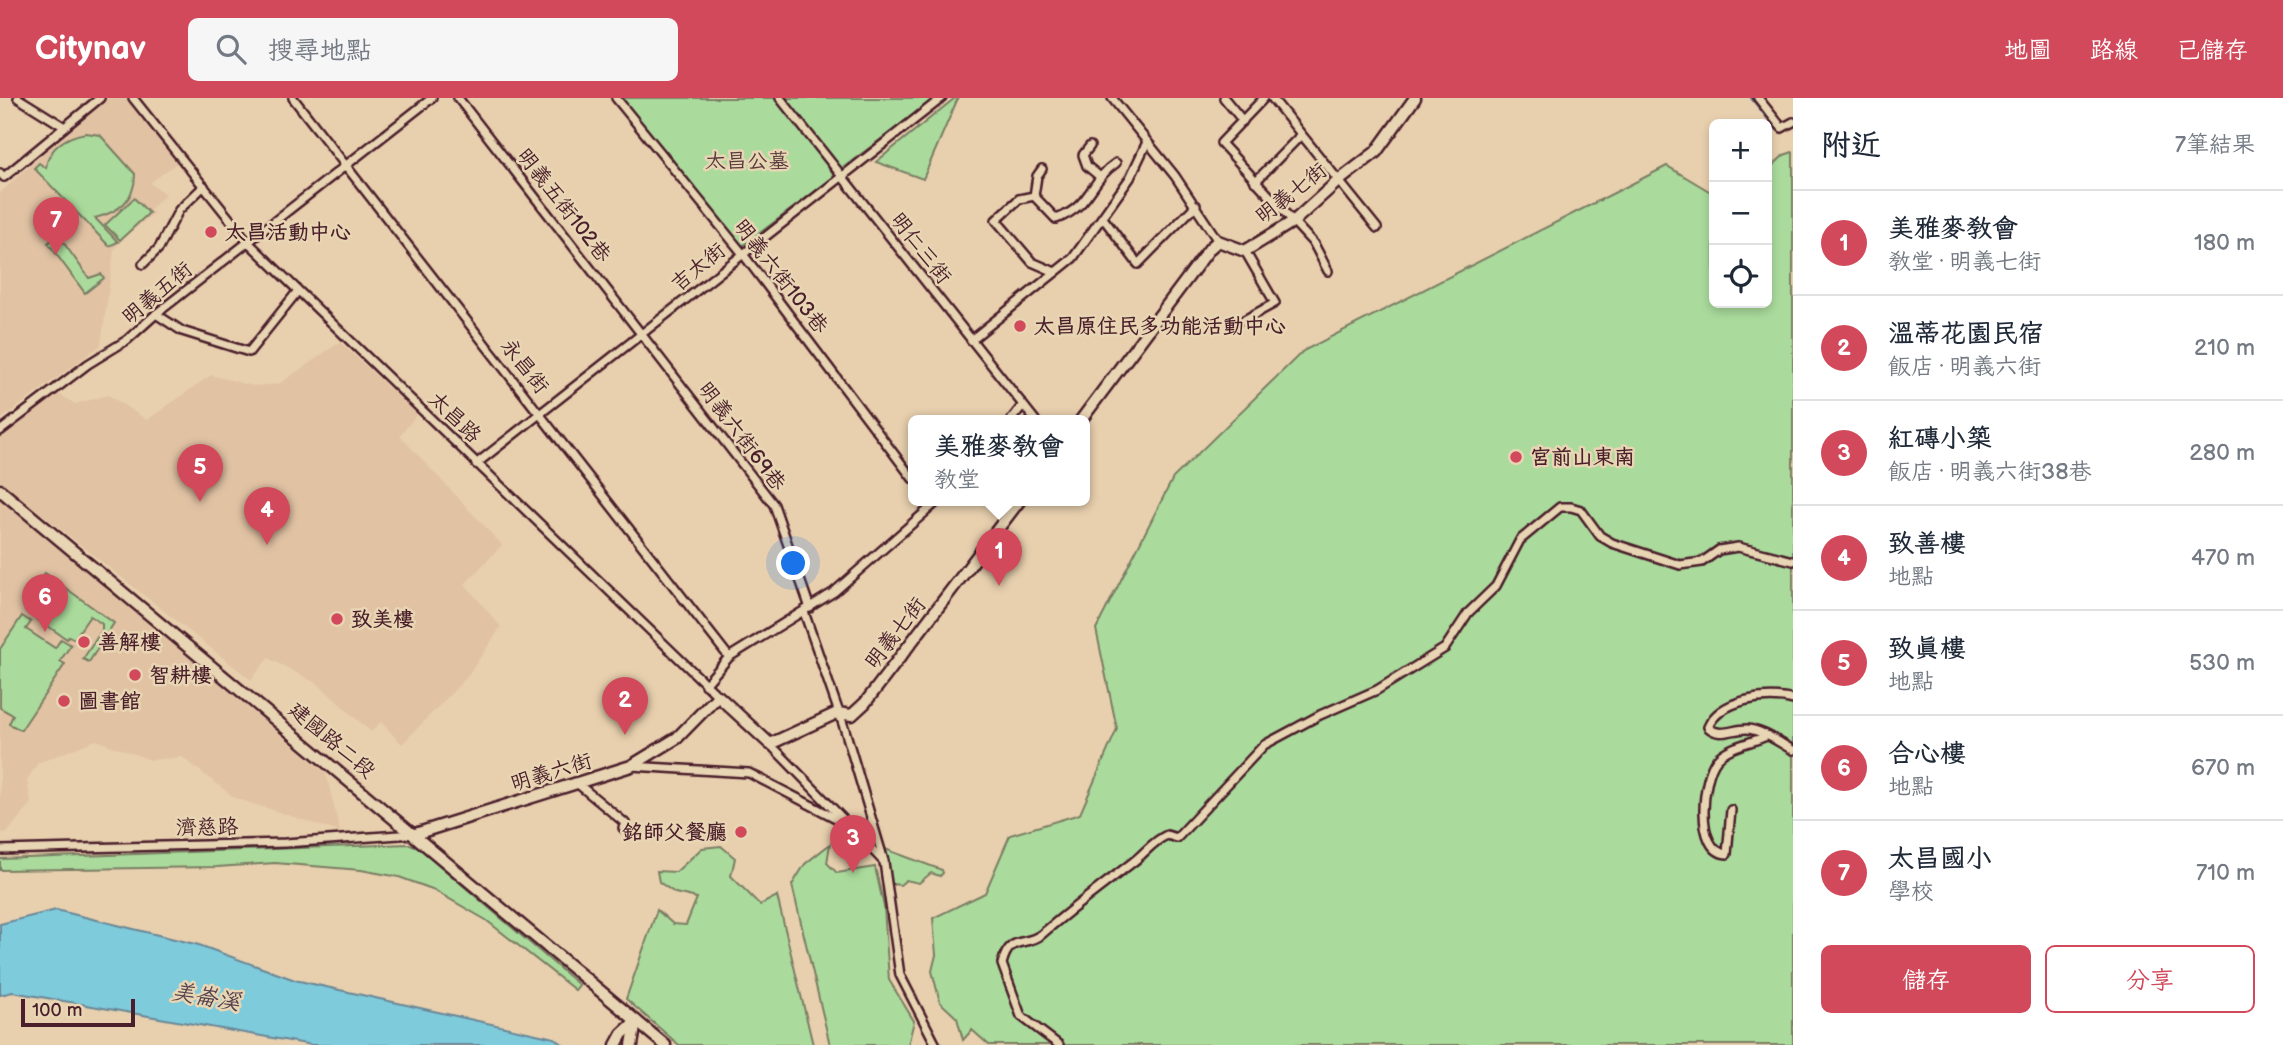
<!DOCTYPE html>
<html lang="zh-TW">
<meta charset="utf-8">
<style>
:root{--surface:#fff;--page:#f6f6f7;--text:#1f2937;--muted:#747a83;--line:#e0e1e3;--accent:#d1495b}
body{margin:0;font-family:"Balsamiq Sans","LXGW WenKai TC",sans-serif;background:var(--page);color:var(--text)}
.controls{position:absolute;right:21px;top:21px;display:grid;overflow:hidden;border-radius:10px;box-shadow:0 4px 10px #0003}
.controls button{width:63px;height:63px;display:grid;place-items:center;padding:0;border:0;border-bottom:2px solid var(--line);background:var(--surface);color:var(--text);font:35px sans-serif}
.scale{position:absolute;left:21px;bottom:18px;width:114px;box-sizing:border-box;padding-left:7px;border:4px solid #4a1f2b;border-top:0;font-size:19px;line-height:24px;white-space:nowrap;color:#4a1f2b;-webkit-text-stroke:5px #e8d5b3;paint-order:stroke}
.you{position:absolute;left:794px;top:466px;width:24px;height:24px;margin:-18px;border:5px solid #fff;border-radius:50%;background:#1a73e8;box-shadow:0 0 0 10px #1a73e833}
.badge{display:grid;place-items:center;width:46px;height:46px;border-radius:50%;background:var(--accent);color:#fff;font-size:23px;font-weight:700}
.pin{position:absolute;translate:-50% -58px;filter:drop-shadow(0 2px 4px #0008)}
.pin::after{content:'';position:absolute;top:37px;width:24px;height:21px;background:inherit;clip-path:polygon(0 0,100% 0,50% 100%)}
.popup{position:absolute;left:908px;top:317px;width:182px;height:91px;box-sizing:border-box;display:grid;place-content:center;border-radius:10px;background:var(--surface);filter:drop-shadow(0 2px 5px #0005);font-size:23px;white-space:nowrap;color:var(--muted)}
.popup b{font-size:26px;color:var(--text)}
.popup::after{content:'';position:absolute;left:50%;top:100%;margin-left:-14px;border:14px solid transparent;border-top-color:var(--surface)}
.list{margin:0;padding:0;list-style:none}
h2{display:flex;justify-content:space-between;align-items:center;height:91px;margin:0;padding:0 28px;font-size:30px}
h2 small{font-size:23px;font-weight:400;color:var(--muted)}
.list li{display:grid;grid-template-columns:46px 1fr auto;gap:21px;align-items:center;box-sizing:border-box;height:105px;padding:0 28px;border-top:2px solid var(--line)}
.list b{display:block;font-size:26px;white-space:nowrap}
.list p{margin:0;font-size:23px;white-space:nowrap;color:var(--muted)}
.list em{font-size:23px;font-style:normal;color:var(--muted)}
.actions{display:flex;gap:14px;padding:21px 28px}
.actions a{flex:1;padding:16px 0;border:2px solid var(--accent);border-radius:10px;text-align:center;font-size:24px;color:var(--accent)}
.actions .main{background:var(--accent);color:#fff}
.icon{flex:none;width:38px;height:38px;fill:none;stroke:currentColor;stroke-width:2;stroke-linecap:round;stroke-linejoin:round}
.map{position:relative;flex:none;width:1793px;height:947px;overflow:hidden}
header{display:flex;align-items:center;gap:42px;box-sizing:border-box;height:98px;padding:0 35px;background:var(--accent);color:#fff}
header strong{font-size:33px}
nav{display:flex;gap:38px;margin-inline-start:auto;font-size:24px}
.search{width:490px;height:63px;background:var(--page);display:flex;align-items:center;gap:18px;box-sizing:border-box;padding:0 24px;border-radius:10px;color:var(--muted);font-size:26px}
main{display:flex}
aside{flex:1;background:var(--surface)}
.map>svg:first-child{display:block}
.built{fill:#e1c2a3}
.green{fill:#aadb9c;stroke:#7a7d64;stroke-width:2}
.water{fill:#7ecbdc;stroke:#698695;stroke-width:2}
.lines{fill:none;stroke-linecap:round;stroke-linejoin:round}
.stream{stroke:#698695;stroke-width:2.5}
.street-casing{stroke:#4a1f2b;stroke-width:12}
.secondary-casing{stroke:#4a1f2b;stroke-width:15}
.street{stroke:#e8d5b3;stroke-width:7}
.secondary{stroke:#e8d5b3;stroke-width:10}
.poi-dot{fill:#d1495b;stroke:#e8d5b3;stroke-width:2.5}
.labels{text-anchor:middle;stroke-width:5;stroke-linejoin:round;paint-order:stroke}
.park-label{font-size:21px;fill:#583b3c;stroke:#e8d5b3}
.street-label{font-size:21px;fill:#4a1f2b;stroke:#e8d5b3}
.poi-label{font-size:21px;font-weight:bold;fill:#4a1f2b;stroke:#e8d5b3;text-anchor:start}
.water-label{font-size:23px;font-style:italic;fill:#54414e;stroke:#e8d5b3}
</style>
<header>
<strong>Citynav</strong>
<div class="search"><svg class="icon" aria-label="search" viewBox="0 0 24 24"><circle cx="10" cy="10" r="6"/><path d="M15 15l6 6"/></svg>搜尋地點</div>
<nav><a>地圖</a><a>路線</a><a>已儲存</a></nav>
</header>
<main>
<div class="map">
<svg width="1793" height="947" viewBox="0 0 1793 947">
<rect width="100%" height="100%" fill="#e8d0ae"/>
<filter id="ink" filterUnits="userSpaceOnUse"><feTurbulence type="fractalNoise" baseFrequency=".0143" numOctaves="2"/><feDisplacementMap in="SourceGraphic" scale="14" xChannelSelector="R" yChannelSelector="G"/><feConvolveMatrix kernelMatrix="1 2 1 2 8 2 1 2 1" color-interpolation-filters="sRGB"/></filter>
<g filter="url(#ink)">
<g class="built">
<path d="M103,0H125L178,64L150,85L166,96L149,112L154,115L122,141L114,152L101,247L0,322V95Z"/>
<path d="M340,244L417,316L400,338L502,447L465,486L501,529L467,579L402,646L381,624L371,634L318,586L268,560L251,582L0,383V337L59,296L75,306L108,297L147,322L211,277L253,288L279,286Z"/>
<path d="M0,401L326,675L340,734L235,700L182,659L151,662L96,642L38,665L27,682L31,705L7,735L0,734Z"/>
</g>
<g class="green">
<path d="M616,0H776L838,76L737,152Z"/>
<path d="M785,0H936L841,71Z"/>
<path d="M955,0H958L923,81L876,64Z"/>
<path d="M86,35L100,37L135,76C135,102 119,114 95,120L118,144L109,148L34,70L39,65L46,70C48,49 67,38 86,35Z"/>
<path d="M1793,54V947H989L972,932L963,942L957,920L940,904L932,873L936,857L933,820L985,795L1010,737L1080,716L1117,631L1096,531L1173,380L1303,253L1667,68L1714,96V205H1767V73L1784,57Z"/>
<path d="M134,100L149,115L120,142L105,127Z"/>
<path d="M58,137L89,180L101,176L104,180L85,195L48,145Z"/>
<path d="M45,475L114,525L89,564L83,561L102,532V526L90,518L74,541L69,538L67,541L25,513Z"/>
<path d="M22,518L31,524L26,531L55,550L61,541L71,547L60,563L65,566L21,632L9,626L13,617L0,610V551Z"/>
<path d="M409,746L418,749L579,887L575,892L486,822L432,791L399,779L361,772L275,765L217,769L0,772V761Z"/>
<path d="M830,746L827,765L837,775L875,769L884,809L889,882L914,923L908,947H830L792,787L805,766Z"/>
<path d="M721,748L735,760L731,778L760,807L777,798L813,947H679L626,901L657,812L673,826L686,827L697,800L675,795L659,784L657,773L676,774L702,750Z"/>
<path d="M885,751L942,772L943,775L940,778L931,775L919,785L906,782L900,787L892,786Z"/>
</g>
<path class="water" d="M56,812L199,847L295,882L554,940L564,947H312L13,894L0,897V826Z"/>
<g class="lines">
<path class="stream" d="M1751,0L1776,31"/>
<g class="street-casing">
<g id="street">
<path d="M18,0L63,28"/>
<path d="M133,0L248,144L718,598"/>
<path d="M293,0L729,559"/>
<path d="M458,0L774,407L810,510"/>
<path d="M616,0L743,156L913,381"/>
<path d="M780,0L1035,322"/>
<path d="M1112,0L1175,78L1218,143"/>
<path d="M1224,0L1243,23"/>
<path d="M1264,0L1221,45L1314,146L1328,173"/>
<path d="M1272,0L1377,130"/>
<path d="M1758,0L1782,30L1793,24"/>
<path d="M1090,48L1083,57L1087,68L1099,78"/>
<path d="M1042,71L1037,78L1034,98L1019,101L996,122L1032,164L1055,174"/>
<path d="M0,75L4,79L100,0"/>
<path d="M1255,84L1301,37"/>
<path d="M1034,98L1056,121C1091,109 1090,82 1116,65"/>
<path d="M1103,120L1138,166L1196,107"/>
<path d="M143,166L159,150L179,112L204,88"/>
<path d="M156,216L182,233L249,254L297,194"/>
<path d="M1244,222L1275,205L1245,153"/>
<path d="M971,242L1073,160L1130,80L1147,44"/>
<path d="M1011,322L1022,308"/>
<path d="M0,333L88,266L127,242L156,216L432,0"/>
<path d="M476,366L942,0"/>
<path d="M804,514L845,632L884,763"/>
<path d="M705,587L729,559L834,494L939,402"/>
<path d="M1793,602C1768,595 1720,601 1708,629C1719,640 1733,631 1746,631C1761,631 1780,645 1793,652"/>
<path d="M770,646L843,721"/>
<path d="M631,668L749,675L849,727L884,764L900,877L936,947"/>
<path d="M578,686L625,725L623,730"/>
<path d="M1731,712L1727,756C1694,754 1702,679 1717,661C1728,648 1752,645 1766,638"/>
<path d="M0,752L285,745L414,736"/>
<path d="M1059,947L1021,918L1002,866C1010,835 1025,850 1042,836C1072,810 1102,788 1133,764C1145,755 1153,743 1167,737L1177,740L1264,647L1320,617L1377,592L1445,550L1468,515L1496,488L1520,442L1560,409H1571L1581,412L1600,438L1612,445L1680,467L1702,464L1719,452L1738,449L1793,463"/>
</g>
</g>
<g class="secondary-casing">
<g id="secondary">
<path d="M1081,322L1210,150L1218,143L1245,153L1294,123L1337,84L1376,54L1415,0"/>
<path d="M0,392L665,947"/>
<path d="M415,736L631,668L677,640L718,598L770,646L837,615L852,617L865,605L1020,402"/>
<path d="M616,947L622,936L636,923"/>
<path d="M632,947L636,923"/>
</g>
</g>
<use href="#street" class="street"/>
<use href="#secondary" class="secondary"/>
</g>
</g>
<g class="poi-dot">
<circle cx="211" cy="134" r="7"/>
<circle cx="1020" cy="228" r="7"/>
<circle cx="1516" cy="359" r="7"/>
<circle cx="337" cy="521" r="7"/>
<circle cx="84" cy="544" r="7"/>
<circle cx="135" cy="577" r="7"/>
<circle cx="64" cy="603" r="7"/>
<circle cx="741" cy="734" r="7"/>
</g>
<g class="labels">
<g class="park-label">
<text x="747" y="70">太昌公墓</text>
</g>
<g class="street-label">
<text transform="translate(1291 95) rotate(-38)" y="7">明義七街</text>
<text transform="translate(564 107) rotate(52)" y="7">明義五街102巷</text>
<text transform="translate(921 150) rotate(52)" y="7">明仁三街</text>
<text transform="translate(698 169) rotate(-39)" y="7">吉太街</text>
<text transform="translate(781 178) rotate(52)" y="7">明義六街103巷</text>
<text transform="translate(157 195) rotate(-40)" y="7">明義五街</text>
<text transform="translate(525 268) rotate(52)" y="7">永昌街</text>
<text transform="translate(455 319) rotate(44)" y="7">太昌路</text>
<text transform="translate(742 338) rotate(53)" y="7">明義六街69巷</text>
<text transform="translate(895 535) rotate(-52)" y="7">明義七街</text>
<text transform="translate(332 642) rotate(40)" y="7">建國路二段</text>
<text transform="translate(551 674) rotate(-17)" y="7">明義六街</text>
<text transform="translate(207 729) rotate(-1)" y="7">濟慈路</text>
</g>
<g class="poi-label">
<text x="225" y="141">太昌活動中心</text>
<text x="1034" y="235">太昌原住民多功能活動中心</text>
<text x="1530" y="366">宮前山東南</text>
<text x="351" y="528">致美樓</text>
<text x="98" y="551">善解樓</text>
<text x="149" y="584">智耕樓</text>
<text x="78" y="610">圖書館</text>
<text x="727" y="741" text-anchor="end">銘師父餐廳</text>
</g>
<g class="water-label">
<text transform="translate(206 898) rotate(10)" y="8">美崙溪</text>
</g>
</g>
</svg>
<div class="controls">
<button>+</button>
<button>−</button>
<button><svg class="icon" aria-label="locate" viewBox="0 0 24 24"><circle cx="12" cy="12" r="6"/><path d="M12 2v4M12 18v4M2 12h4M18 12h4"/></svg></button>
</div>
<div class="scale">100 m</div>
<div class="you"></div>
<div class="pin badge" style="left:999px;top:488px">1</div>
<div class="popup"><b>美雅麥教會</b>教堂</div>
<div class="pin badge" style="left:625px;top:637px">2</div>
<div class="pin badge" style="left:853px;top:775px">3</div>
<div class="pin badge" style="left:267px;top:447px">4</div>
<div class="pin badge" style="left:200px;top:404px">5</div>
<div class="pin badge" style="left:45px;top:534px">6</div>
<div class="pin badge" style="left:56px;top:157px">7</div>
</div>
<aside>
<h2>附近<small>7筆結果</small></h2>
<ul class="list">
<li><span class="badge">1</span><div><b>美雅麥教會</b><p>教堂 · 明義七街</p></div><em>180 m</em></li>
<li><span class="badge">2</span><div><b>溫蒂花園民宿</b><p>飯店 · 明義六街</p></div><em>210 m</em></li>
<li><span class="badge">3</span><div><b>紅磚小築</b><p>飯店 · 明義六街38巷</p></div><em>280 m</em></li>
<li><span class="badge">4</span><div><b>致善樓</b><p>地點</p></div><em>470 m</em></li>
<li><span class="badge">5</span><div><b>致真樓</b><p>地點</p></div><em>530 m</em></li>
<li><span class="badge">6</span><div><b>合心樓</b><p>地點</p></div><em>670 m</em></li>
<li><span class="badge">7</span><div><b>太昌國小</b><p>學校</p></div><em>710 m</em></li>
</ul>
<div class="actions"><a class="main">儲存</a><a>分享</a></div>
</aside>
</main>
